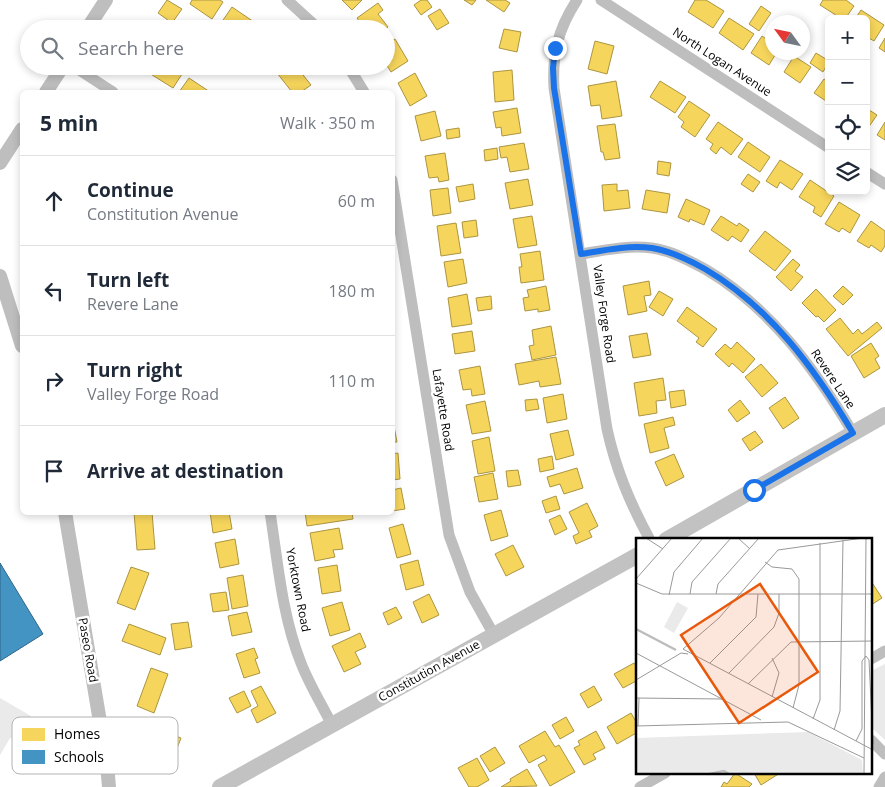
<!DOCTYPE html>
<meta charset="utf-8">
<style>
:root{--surface:#fff;--page:#f6f6f7;--text:#1f2937;--muted:#747a83;--line:#e0e1e3}
body{margin:0;font-family:"Open Sans",sans-serif;background:var(--page);color:var(--text)}
.controls{position:absolute;right:15px;top:15px;display:grid;overflow:hidden;border-radius:8px;box-shadow:0 2px 8px #0003}
.controls button{width:45px;height:45px;display:grid;place-items:center;padding:0;border:0;border-bottom:1px solid var(--line);background:var(--surface);color:var(--text);font:25px sans-serif}
.compass{position:absolute;left:765px;top:15px;width:45px;height:45px;border-radius:50%;background:var(--surface);box-shadow:0 2px 8px #0003;rotate:303deg}
.stop{position:absolute;width:15px;height:15px;margin:-11px;border:4px solid #1a73e8;border-radius:50%;background:#fff}
.stop.end{background:#1a73e8;border-color:#fff;box-shadow:0 1px 5px #0008}
.list{margin:0;padding:0;list-style:none}
h2{display:flex;justify-content:space-between;align-items:center;height:65px;margin:0;padding:0 20px;font-size:21px}
h2 small{font-size:16px;font-weight:400;color:var(--muted)}
.list li{display:grid;grid-template-columns:32px 1fr auto;gap:15px;align-items:center;box-sizing:border-box;height:90px;padding:0 20px;border-top:1px solid var(--line)}
.list b{display:block;font-size:19px;white-space:nowrap}
.list p{margin:0;font-size:16px;white-space:nowrap;color:var(--muted)}
.list em{font-size:16px;font-style:normal;color:var(--muted)}
.icon{flex:none;width:28px;height:28px;fill:none;stroke:currentColor;stroke-width:2;stroke-linecap:round;stroke-linejoin:round}
.map{position:relative;flex:none;width:885px;height:787px;overflow:hidden}
.search{position:absolute;background:var(--surface);box-shadow:0 2px 8px #0003;left:20px;top:20px;width:375px;height:55px;display:flex;align-items:center;gap:12px;box-sizing:border-box;padding:0 18px;border-radius:28px;color:var(--muted);font-size:19px}
.panel{position:absolute;background:var(--surface);box-shadow:0 2px 8px #0003;left:20px;top:90px;width:375px;height:425px;border-radius:8px}
.map>svg:first-child{display:block}
.green{fill:#eaeaea}
.homes{fill:#f6d55c;stroke:#ac9540}
.schools{fill:#4393c3;stroke:#2f6788}
.lines{fill:none;stroke-linecap:round;stroke-linejoin:round}
.minor{stroke:#bebebe;stroke-width:11}
.tertiary{stroke:#bebebe;stroke-width:14}
.secondary{stroke:#c2c2c2;stroke-width:16}
.route{stroke:#1a73e8;stroke-width:6}
.labels{text-anchor:middle;stroke-width:5;stroke-linejoin:round;paint-order:stroke}
.street-label{font-size:12px;fill:#000;stroke:#fff}
.inset-river{fill:none;stroke:#bcbcbc;stroke-width:2.5}
.inset-road{fill:none;stroke:#999;stroke-width:1}
.view{fill:#e8590c;fill-opacity:0.15;stroke:#e8590c;stroke-width:2.5}
.inset-edge{fill:none;stroke:#000;stroke-width:2.5}
.key{fill:#fff;stroke:#b2b2b2;stroke-width:1}
.key-label{font-size:14px;fill:#000}
</style>
<div class="map">
<svg width="885" height="787" viewBox="0 0 885 787">
<rect width="100%" height="100%" fill="#fff"/>
<g class="green">
<path d="M885,664V740L871,727V671Z"/>
<path d="M0,698L31,716L16,740L10,738L0,755Z"/>
</g>
<g class="homes">
<path d="M167,0L182,9L172,23L158,13Z"/>
<path d="M192,0H220L223,2L212,19L190,4Z"/>
<path d="M342,0H362L352,10Z"/>
<path d="M421,0H427L432,7L421,15L414,5Z"/>
<path d="M464,0H476L472,5Z"/>
<path d="M486,0H505L510,3L504,12Z"/>
<path d="M695,0H706L724,11L713,28L688,12Z"/>
<path d="M823,0H846L854,6L845,19H842L820,5Z"/>
<path d="M378,3L383,10L378,14L388,27L385,29H365L357,18Z"/>
<path d="M761,6L771,13L759,31L749,24Z"/>
<path d="M232,7L257,24L253,29H230L221,23Z"/>
<path d="M440,9L449,23L437,30L428,16Z"/>
<path d="M861,10L884,25L874,41L869,38L866,41V19H855Z"/>
<path d="M729,18L754,34L743,50L719,33Z"/>
<path d="M153,22L163,29H149Z"/>
<path d="M504,29L521,32L517,52L499,48Z"/>
<path d="M762,36L772,43V52H777L769,65L751,53Z"/>
<path d="M885,38V52L879,48Z"/>
<path d="M395,39L408,61L391,72L386,64V44Z"/>
<path d="M595,41L614,46L607,74L588,69Z"/>
<path d="M816,53L829,61L823,72L810,63Z"/>
<path d="M794,56L811,67L800,83L784,72Z"/>
<path d="M153,66H176L184,71L173,88L149,73Z"/>
<path d="M286,66H296L311,85L301,92H292L277,73Z"/>
<path d="M512,70L514,100L495,102L493,72Z"/>
<path d="M415,73L427,96L410,106L398,83Z"/>
<path d="M189,78L210,92H179Z"/>
<path d="M824,79L829,82V103L814,93Z"/>
<path d="M616,81L622,116L602,119L600,105L591,106L588,86Z"/>
<path d="M660,81L686,97L675,113L650,97Z"/>
<path d="M689,101L710,115L695,137L681,127L684,122L678,117Z"/>
<path d="M517,108L521,133L502,136L501,127L496,128L493,112Z"/>
<path d="M866,108L877,115L868,128L866,127Z"/>
<path d="M435,111L441,136L421,141L415,116Z"/>
<path d="M718,122L743,139L731,155L721,147L716,154L710,149L713,144L706,139Z"/>
<path d="M885,122V140L877,135Z"/>
<path d="M615,124L620,158L605,160L603,152H601L597,126Z"/>
<path d="M459,128L460,137L447,139L446,130Z"/>
<path d="M748,142L770,157L760,172L738,157Z"/>
<path d="M524,143L529,169L510,172L507,157L501,158L499,147Z"/>
<path d="M497,148L498,159L485,161L484,150Z"/>
<path d="M445,153L449,180L439,182L438,177L429,178L425,156Z"/>
<path d="M780,160L803,174L792,190L780,182L777,188L766,181Z"/>
<path d="M658,161L671,163L669,176L657,174Z"/>
<path d="M748,174L760,182L753,192L741,184Z"/>
<path d="M528,179L533,205L510,209L505,183Z"/>
<path d="M810,180L834,196L821,217L813,212L815,207L799,197Z"/>
<path d="M473,184L475,199L459,202L456,187Z"/>
<path d="M617,184V191L628,190L630,208L604,211L602,185Z"/>
<path d="M448,188L451,213L433,216L430,190Z"/>
<path d="M646,190L670,194L667,213L642,209Z"/>
<path d="M686,199L710,210L704,225L690,219L689,222L678,217Z"/>
<path d="M839,202L860,215L850,233L842,228L839,232L825,224Z"/>
<path d="M532,216L537,245L518,248L513,219Z"/>
<path d="M721,216L737,226L739,223L749,230L741,242L732,236L728,241L711,230Z"/>
<path d="M476,220L478,236L464,238L462,222Z"/>
<path d="M871,221L885,231V246L881,252L871,245L869,248L857,241Z"/>
<path d="M456,223L461,253L441,256L437,226Z"/>
<path d="M765,231L791,251L775,271L749,251Z"/>
<path d="M540,251L544,280L521,283L519,267H522L520,254Z"/>
<path d="M463,259L467,283L448,287L444,262Z"/>
<path d="M793,259L800,265L795,271L803,277L791,291L776,277Z"/>
<path d="M649,281L651,295L644,296L647,311L628,315L623,286Z"/>
<path d="M546,286L550,310L538,312V309L525,311L523,298L529,297L527,290Z"/>
<path d="M843,286L853,295L843,305L833,296Z"/>
<path d="M816,289L836,310L824,322L818,316L816,317L802,303Z"/>
<path d="M659,291L673,299L663,316L649,307Z"/>
<path d="M467,294L472,324L452,327L448,298Z"/>
<path d="M491,296L492,309L478,311L476,298Z"/>
<path d="M687,307L717,329L703,347L696,342L699,338L677,321Z"/>
<path d="M840,318L853,334L858,329L862,334L877,322L882,328L848,356L826,329Z"/>
<path d="M551,326L556,355L532,360L529,346L534,345L532,330Z"/>
<path d="M472,331L475,351L455,354L452,334Z"/>
<path d="M647,333L651,355L633,358L629,336Z"/>
<path d="M737,342L755,359L743,373L732,363L729,367L715,354L725,344L731,349Z"/>
<path d="M871,343L879,356L875,359L880,368L864,378L851,356Z"/>
<path d="M556,357L561,384L540,387L539,381L519,385L515,364Z"/>
<path d="M761,364L778,383L762,397L745,377Z"/>
<path d="M480,366L485,394L472,396L471,389L463,390L459,370Z"/>
<path d="M663,378L666,400L656,401L657,413L639,416L634,383Z"/>
<path d="M684,390L686,405L671,408L669,392Z"/>
<path d="M563,394L567,419L547,423L543,398Z"/>
<path d="M785,397L799,418L783,429L769,408Z"/>
<path d="M537,399L539,409L526,411L525,400Z"/>
<path d="M740,400L750,413L737,422L728,410Z"/>
<path d="M485,401L491,431L472,434L466,405Z"/>
<path d="M392,416L397,442H392Z"/>
<path d="M673,417L675,425L664,428L669,448L650,453L644,424Z"/>
<path d="M568,430L574,455L556,460L550,434Z"/>
<path d="M755,431L763,442L750,451L742,439Z"/>
<path d="M489,437L495,471L478,474L472,441Z"/>
<path d="M398,453L400,479L392,480V454Z"/>
<path d="M674,454L684,477L666,486L655,462Z"/>
<path d="M552,456L554,469L540,472L538,459Z"/>
<path d="M577,468L583,488L564,494L560,484L550,487L547,477Z"/>
<path d="M518,470L521,485L508,487L506,471Z"/>
<path d="M493,473L498,499L479,502L474,477Z"/>
<path d="M401,488L405,509L392,511V490Z"/>
<path d="M556,496L560,509L546,513L542,501Z"/>
<path d="M587,503L598,526L589,531L592,537L576,544L573,536L579,533L569,512Z"/>
<path d="M501,510L508,536L491,541L484,515Z"/>
<path d="M134,512H152L155,549L137,550Z"/>
<path d="M210,512H229L232,529L213,533Z"/>
<path d="M305,512H352L353,519L307,526Z"/>
<path d="M560,515L567,529L555,535L549,520Z"/>
<path d="M403,524L411,554L397,558L389,528Z"/>
<path d="M339,528L343,549L333,550L335,557L315,561L310,533Z"/>
<path d="M235,539L239,564L220,568L215,543Z"/>
<path d="M513,545L524,567L506,576L495,554Z"/>
<path d="M418,560L424,585L406,590L400,565Z"/>
<path d="M337,565L341,591L322,594L318,568Z"/>
<path d="M131,567L149,573L135,610L117,603Z"/>
<path d="M243,575L248,606L232,609L227,578Z"/>
<path d="M871,581L882,598L871,605Z"/>
<path d="M226,592L229,610L213,612L210,594Z"/>
<path d="M429,594L439,615L422,623L413,602Z"/>
<path d="M342,602L350,630L330,636L322,608Z"/>
<path d="M396,607L402,618L388,625L383,613Z"/>
<path d="M247,612L252,632L232,636L228,616Z"/>
<path d="M188,622L192,647L175,650L171,624Z"/>
<path d="M129,624L166,638L160,655L122,641Z"/>
<path d="M360,633L366,647L355,652L361,664L344,672L332,646Z"/>
<path d="M254,648L258,658L255,659L260,673L244,678L236,654Z"/>
<path d="M634,663L638,669V680L623,688L614,674Z"/>
<path d="M151,668L168,674L154,713L137,706Z"/>
<path d="M261,686L276,713L257,723L251,710L258,706L251,691Z"/>
<path d="M594,686L602,700L588,708L580,694Z"/>
<path d="M244,691L251,706L237,713L229,698Z"/>
<path d="M631,713L638,725V732L617,744L607,727Z"/>
<path d="M566,717L574,731L560,739L552,725Z"/>
<path d="M144,724L181,738L174,756L137,742Z"/>
<path d="M545,731L555,747L559,745L575,772L550,786L538,765L547,760L544,755L529,763L519,746Z"/>
<path d="M596,731L605,748L593,754L596,759L584,765L574,748L580,745L578,741Z"/>
<path d="M495,747L505,763L490,772L480,756Z"/>
<path d="M477,758L489,780L477,787H469L458,768Z"/>
<path d="M527,769L537,786L501,787L511,781L510,779Z"/>
<path d="M735,773L752,784L749,787H721L724,782L727,784Z"/>
<path d="M754,773H780L761,785Z"/>
</g>
<path class="schools" d="M0,563L43,634L0,661Z"/>
<g class="lines">
<g class="minor">
<path d="M287,0L319,29"/>
<path d="M577,0C558,29 552,54 554,88L607,429C616,470 630,503 650,540"/>
<path d="M601,0L829,148"/>
<path d="M73,66L113,92"/>
<path d="M348,66L364,92"/>
<path d="M866,172L885,184"/>
<path d="M392,180L449,535L470,592L494,635"/>
<path d="M581,254C605,250 628,245 652,248C672,251 688,260 705,269C770,307 815,369 853,433"/>
<path d="M270,512C278,563 282,616 301,663C309,684 322,705 332,725"/>
<path d="M871,659L885,651"/>
<path d="M871,740L885,754"/>
<path d="M640,787L665,773"/>
<path d="M879,787L885,777"/>
</g>
<g class="tertiary">
<path d="M87,29L106,0"/>
<path d="M46,92L63,66"/>
<path d="M0,163L22,129"/>
<path d="M0,276L22,346"/>
<path d="M65,512L107,764L109,787"/>
</g>
<g class="secondary">
<path d="M666,540L885,415"/>
<path d="M220,787L638,555"/>
</g>
</g>
<g class="lines">
<path class="route" d="M555,48L553,68L554,88L581,254C605,250 628,245 652,248C671,251 689,260 705,269C770,307 815,369 853,433L754,490"/>
</g>
<g class="labels">
<g class="street-label">
<text transform="translate(722 62) rotate(33)" y="4">North Logan Avenue</text>
<text transform="translate(604 314) rotate(82)" y="4">Valley Forge Road</text>
<text transform="translate(833 379) rotate(56)" y="4">Revere Lane</text>
<text transform="translate(443 410) rotate(81)" y="4">Lafayette Road</text>
<text transform="translate(298 590) rotate(79)" y="4">Yorktown Road</text>
<text transform="translate(88 650) rotate(80)" y="4">Paseo Road</text>
<text transform="translate(429 671) rotate(-29)" y="4">Constitution Avenue</text>
</g>
</g>
<g transform="translate(636 538)">
<rect width="236" height="236" fill="#fff"/>
<path d="M41,64L52,70L38,95L28,89ZM172,194L226,222L227,236H0V200Z" fill="#eaeaea"/>
<path class="inset-river" d="M0,91L40,112M73,236L88,233L93,236"/>
<path class="inset-road" d="M10,0L27,11M102,0L114,11M129,24L136,29L156,31L163,41V147L157,170M0,41L36,0M0,45L26,56H237M54,56L56,44L95,0M80,56L82,46L123,0M33,57L38,34L67,0M47,111L83,80L142,12L227,0M47,111L237,212M0,115L125,182M74,125L120,79L122,56M93,135L138,89L143,75V56M0,142L45,115L52,116M112,146L155,104L237,103M136,159L143,135L136,120M0,160L87,161M177,181L184,162V5M0,188L152,184L228,220M2,188L3,160M198,192L204,173L207,2M220,203L226,191V123L230,118L233,122L237,206M228,236L230,0"/>
<path class="view" d="M124,46L182,134L103,185L45,97Z"/>
<rect width="236" height="236" class="inset-edge"/>
</g>
<rect x="12" y="717" width="166" height="57" rx="8" class="key"/>
<rect x="22" y="728" width="23" height="13" fill="#f6d55c"/>
<rect x="22" y="750" width="23" height="14" fill="#4393c3"/>
<g class="key-label">
<text x="54" y="739">Homes</text>
<text x="54" y="762">Schools</text>
</g>
</svg>
<div class="controls">
<button>+</button>
<button>−</button>
<button><svg class="icon" aria-label="locate" viewBox="0 0 24 24"><circle cx="12" cy="12" r="6"/><path d="M12 2v4M12 18v4M2 12h4M18 12h4"/></svg></button>
<button><svg class="icon" aria-label="layers" viewBox="0 0 24 24"><path d="M12 4l9 5-9 5-9-5zM3 14l9 5 9-5"/></svg></button>
</div>
<svg class="compass" viewBox="-18 -18 36 36"><path d="M0-13l5 13h-10z" fill="#e53935"/><path d="M0 13l5-13h-10z" fill="#747a83"/></svg>
<div class="stop" style="left:754px;top:490px"></div>
<div class="stop end" style="left:555px;top:48px"></div>
<div class="search"><svg class="icon" aria-label="search" viewBox="0 0 24 24"><circle cx="10" cy="10" r="6"/><path d="M15 15l6 6"/></svg>Search here</div>
<section class="panel">
<h2>5 min<small>Walk · 350 m</small></h2>
<ul class="list">
<li><svg class="icon" aria-label="ahead" viewBox="0 0 24 24"><path d="M12 20V5M6 11l6-6 6 6"/></svg><div><b>Continue</b><p>Constitution Avenue</p></div><em>60 m</em></li>
<li><svg class="icon" aria-label="left" viewBox="0 0 24 24"><path d="M17 20v-9H6M10 6l-5 5 5 5"/></svg><div><b>Turn left</b><p>Revere Lane</p></div><em>180 m</em></li>
<li><svg class="icon" aria-label="right" viewBox="0 0 24 24"><path d="M7 20v-9h11M14 6l5 5-5 5"/></svg><div><b>Turn right</b><p>Valley Forge Road</p></div><em>110 m</em></li>
<li><svg class="icon" aria-label="arrive" viewBox="0 0 24 24"><path d="M6 21V4h12l-3 4 3 4H6"/></svg><div><b>Arrive at destination</b></div></li>
</ul>
</section>
</div>
